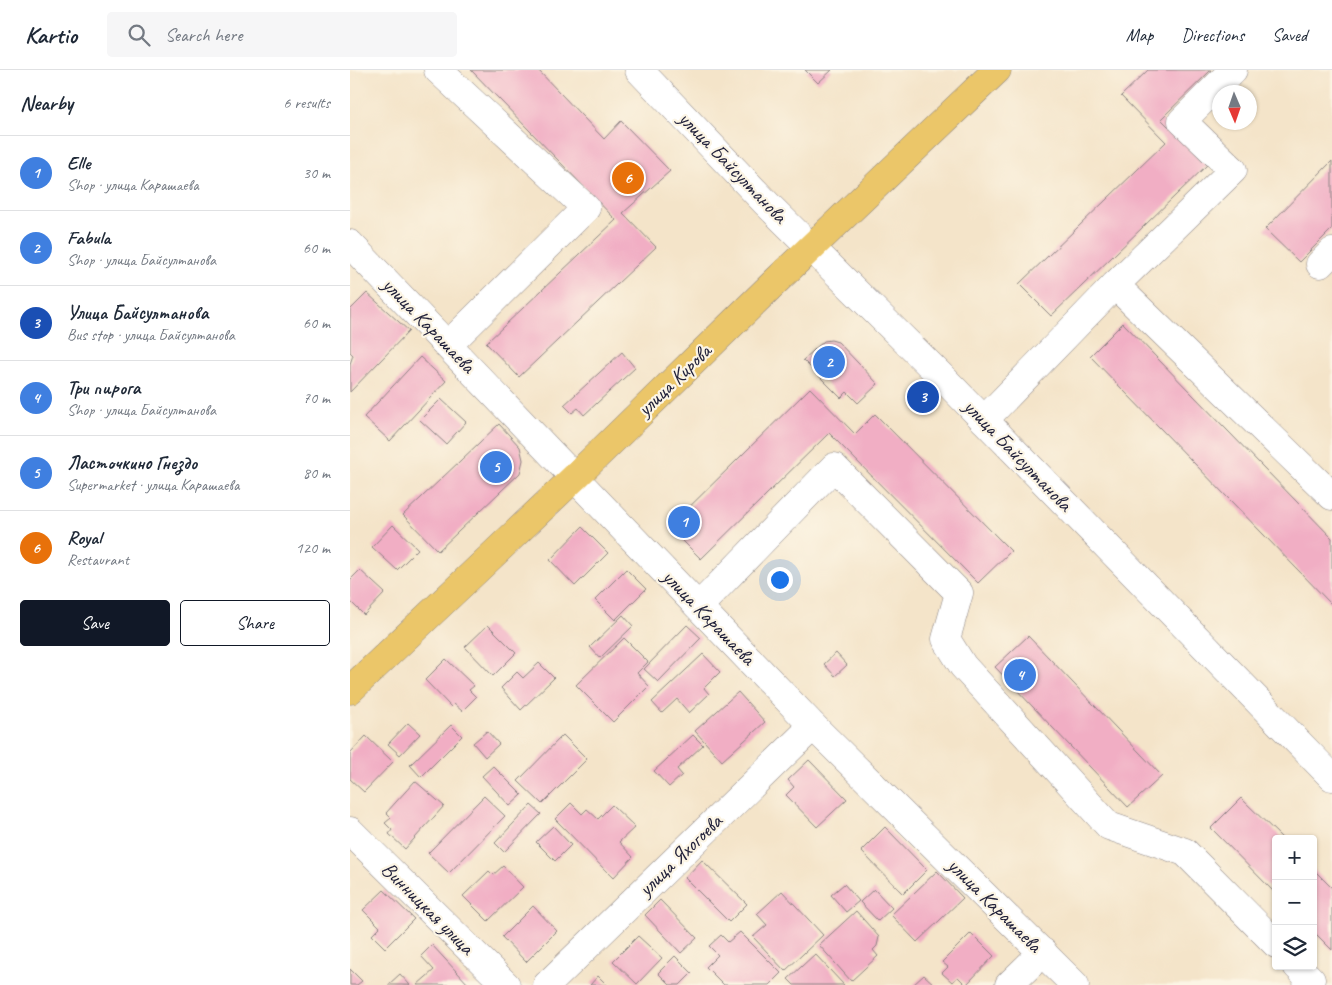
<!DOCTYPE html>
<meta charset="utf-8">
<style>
:root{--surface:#fff;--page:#f6f6f7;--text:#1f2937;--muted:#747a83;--line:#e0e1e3;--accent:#111827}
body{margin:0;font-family:Caveat,sans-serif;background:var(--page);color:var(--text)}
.controls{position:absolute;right:15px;bottom:15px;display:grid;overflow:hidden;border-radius:5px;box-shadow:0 1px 4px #0004}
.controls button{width:45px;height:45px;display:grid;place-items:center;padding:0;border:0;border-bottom:1px solid var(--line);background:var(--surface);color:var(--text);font:25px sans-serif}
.compass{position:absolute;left:862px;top:15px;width:45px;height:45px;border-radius:50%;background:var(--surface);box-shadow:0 1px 4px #0004;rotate:178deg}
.you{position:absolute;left:429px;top:509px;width:18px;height:18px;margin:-12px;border:4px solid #fff;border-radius:50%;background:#1a73e8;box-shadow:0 0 0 8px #1a73e833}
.badge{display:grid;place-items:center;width:32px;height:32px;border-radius:50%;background:var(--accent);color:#fff;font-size:16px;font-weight:700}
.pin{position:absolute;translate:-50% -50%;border:2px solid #fff;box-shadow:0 1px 5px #0006}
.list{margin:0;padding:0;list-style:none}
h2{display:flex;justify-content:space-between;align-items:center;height:65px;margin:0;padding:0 20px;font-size:21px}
h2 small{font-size:16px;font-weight:400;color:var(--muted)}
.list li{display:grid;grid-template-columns:32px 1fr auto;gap:15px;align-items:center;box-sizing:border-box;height:75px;padding:0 20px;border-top:1px solid var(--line)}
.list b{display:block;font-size:19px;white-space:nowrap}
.list p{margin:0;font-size:16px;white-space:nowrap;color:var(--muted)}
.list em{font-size:16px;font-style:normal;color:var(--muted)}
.actions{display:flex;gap:10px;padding:15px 20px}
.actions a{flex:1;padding:11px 0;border:1px solid var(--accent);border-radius:5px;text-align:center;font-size:18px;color:var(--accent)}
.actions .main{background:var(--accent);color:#fff}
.icon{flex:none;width:28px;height:28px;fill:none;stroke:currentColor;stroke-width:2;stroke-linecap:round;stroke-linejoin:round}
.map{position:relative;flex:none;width:982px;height:915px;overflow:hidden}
header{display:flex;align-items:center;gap:30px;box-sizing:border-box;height:70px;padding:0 25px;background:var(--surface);border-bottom:1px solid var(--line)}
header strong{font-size:24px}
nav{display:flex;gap:28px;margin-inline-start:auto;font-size:18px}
.search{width:350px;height:45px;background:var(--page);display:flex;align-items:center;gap:12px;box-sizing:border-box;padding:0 18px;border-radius:5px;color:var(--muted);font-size:19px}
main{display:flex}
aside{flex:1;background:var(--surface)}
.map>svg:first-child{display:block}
.building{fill:#f1aec4}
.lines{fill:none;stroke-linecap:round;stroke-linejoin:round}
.minor-casing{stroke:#8b8382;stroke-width:29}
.major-casing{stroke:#8b8382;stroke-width:29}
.minor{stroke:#fff;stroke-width:28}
.major{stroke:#ebc669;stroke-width:28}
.labels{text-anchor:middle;stroke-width:4.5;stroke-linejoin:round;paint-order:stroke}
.street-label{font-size:21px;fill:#22223b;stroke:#fcf5e5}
</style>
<header>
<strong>Kartio</strong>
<div class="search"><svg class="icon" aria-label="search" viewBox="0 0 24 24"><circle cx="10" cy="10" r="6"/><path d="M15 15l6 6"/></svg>Search here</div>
<nav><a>Map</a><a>Directions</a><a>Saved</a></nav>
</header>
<main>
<aside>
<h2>Nearby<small>6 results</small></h2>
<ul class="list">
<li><span class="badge" style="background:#3f7fe0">1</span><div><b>Elle</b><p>Shop · улица Карашаева</p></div><em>30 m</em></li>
<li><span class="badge" style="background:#3f7fe0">2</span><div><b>Fabula</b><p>Shop · улица Байсултанова</p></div><em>60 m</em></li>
<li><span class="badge" style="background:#1a4fb4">3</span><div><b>Улица Байсултанова</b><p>Bus stop · улица Байсултанова</p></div><em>60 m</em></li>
<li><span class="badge" style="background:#3f7fe0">4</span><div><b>Три пирога</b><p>Shop · улица Байсултанова</p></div><em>70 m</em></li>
<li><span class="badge" style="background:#3f7fe0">5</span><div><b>Ласточкино Гнездо</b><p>Supermarket · улица Карашаева</p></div><em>80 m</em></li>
<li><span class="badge" style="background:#e8710a">6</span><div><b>Royal</b><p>Restaurant</p></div><em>120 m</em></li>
</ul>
<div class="actions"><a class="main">Save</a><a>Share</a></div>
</aside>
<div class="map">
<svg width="982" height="915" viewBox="0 0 982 915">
<rect width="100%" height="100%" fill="#fcf5e5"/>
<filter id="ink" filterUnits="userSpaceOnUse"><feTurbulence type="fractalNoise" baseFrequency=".02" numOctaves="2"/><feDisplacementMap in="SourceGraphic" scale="10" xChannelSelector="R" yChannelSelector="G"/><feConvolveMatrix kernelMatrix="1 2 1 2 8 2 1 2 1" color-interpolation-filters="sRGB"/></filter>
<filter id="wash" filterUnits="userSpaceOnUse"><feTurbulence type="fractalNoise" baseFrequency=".0096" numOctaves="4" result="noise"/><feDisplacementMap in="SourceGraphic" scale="20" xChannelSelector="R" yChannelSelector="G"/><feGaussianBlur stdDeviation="1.12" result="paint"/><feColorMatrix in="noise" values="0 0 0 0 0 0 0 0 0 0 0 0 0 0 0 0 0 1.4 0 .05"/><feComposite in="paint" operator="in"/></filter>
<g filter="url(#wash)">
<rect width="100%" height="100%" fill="#f4e4c9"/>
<g id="blocks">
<g class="building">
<path d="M121,0H188L254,69L271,51L320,101L273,143L306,177L169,307L136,273L266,150Z"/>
<path d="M455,0H482L468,13Z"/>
<path d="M798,0H861L811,49L857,95L701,246L669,214L816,72L771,26Z"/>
<path d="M982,91V159L949,192L915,159Z"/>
<path d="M17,223L59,261L0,322V294L3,285L0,282V240Z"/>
<path d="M773,253L982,468V535L740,286Z"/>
<path d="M481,270L488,272L528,314L508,333L497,322L491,328L453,290L474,271Z"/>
<path d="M272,282L285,298L234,345L228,338L222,343L214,335Z"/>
<path d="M70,287L96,311L40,371L14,347Z"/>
<path d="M460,318L505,364L525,344L661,481L628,513L479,363L351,489L319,457Z"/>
<path d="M91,329L116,352L96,374L70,350Z"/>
<path d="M149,354L170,377L173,390L170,403L88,481L53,445Z"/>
<path d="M43,455L68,479L47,500L22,477Z"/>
<path d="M232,457L258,483L225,516L200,490Z"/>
<path d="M276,499L296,519L265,550L245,530Z"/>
<path d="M10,500L35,523L14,545L0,531V510Z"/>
<path d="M273,545L283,556L250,588L240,577Z"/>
<path d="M138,555L166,583L143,606L115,577Z"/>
<path d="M337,555L351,568L308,612L294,599Z"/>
<path d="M678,566L812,706L778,737L645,597Z"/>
<path d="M274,568L298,592L287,603L299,616L263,652L226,615Z"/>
<path d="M486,583L497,595L485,606L474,594Z"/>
<path d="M353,584L370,602L354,618L359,624L339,643L327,629L312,643L302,632Z"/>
<path d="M96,589L124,616L119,620L126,627L112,641L104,634L101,637L75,610Z"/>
<path d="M189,593L204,608L171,640L151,618L167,602L173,608Z"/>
<path d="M388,622L415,652L372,691L345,661Z"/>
<path d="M58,653L70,664L50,685L38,674Z"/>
<path d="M101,655L112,666L71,707L60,695Z"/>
<path d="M137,661L149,674L135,687L123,673Z"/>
<path d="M213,665L237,689L192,734L168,711Z"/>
<path d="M343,665L353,675L327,699L332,705L319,717L304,701Z"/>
<path d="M16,666L43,692L14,722L0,709V683Z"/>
<path d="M459,690L497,729L467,757L436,725L444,717L438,710Z"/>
<path d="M143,696L172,725L160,736L132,706Z"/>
<path d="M65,711L94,736L55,779L39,764L42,760L35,753L41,748L36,743Z"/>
<path d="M134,726L155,746L99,803L78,783Z"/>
<path d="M891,728L933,769H926V824L861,758Z"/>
<path d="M221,733L232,744L237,739L248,749L262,735L285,757L269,772L283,787L263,808L205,749Z"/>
<path d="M181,735L191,744L154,782L145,773Z"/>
<path d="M203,756L221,775L205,791L186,772Z"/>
<path d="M535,757L577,800L553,824L511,781Z"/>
<path d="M352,790L397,834L379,852L335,808Z"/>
<path d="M153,796L173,817L138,851L113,826L139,801L143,805Z"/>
<path d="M963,799L982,818V880L963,861Z"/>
<path d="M587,801L613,828L567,872L541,845Z"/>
<path d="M494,814L509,831L496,842L481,825Z"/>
<path d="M524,819L542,838L528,851L510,832Z"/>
<path d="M34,820L64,849L35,878L22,865L30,857L13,840Z"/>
<path d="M432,821L473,865L435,901L403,867L417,855L407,844Z"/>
<path d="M310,830L347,868L331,883L295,845Z"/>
<path d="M183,836L207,861L176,892L152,867Z"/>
<path d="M506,841L529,867L527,876L523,880L528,886L501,911L469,875Z"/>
<path d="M390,862L431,903L419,915H374L356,897L368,885L359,876L371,865L378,872Z"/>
<path d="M621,863L644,886L616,915L608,907L602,912L592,903L598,897L592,892Z"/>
<path d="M288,866L312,888L287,914L263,891Z"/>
<path d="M82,875L119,915H67L84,900L71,886Z"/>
<path d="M465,884L494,915H444L438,909Z"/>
<path d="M325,886L342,903L330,915H320L308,903Z"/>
<path d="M0,899L12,911L7,915H0Z"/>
<path d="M50,904L60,915H38Z"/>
<path d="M574,905L585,915H563Z"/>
<path d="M248,906L257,915H240Z"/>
</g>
</g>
</g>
<g filter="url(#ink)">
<use href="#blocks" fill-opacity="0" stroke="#8b8382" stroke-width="1"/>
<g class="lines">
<g class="minor-casing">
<g id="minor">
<path d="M88,0L236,138L98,275"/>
<path d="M289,0L416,133L594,309L982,707"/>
<path d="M0,174L463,656L725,915"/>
<path d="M970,194L982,182"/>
<path d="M765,215L982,426"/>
<path d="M634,350L765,215L883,100L832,51L883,0"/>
<path d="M349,536L484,397L609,523L596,569L613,596L759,756L835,782L926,874"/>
<path d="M0,761L156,915"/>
<path d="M947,896L961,910L957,915"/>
<path d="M197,915L463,656"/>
<path d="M659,915L693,882"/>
</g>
</g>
<g class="major-casing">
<path id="major" d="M0,620L225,407L425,212L647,0"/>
</g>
<use href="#minor" class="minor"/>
<use href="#major" class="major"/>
</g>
</g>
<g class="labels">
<g class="street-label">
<text transform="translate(383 97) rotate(46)" y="7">улица Байсултанова</text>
<text transform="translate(79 255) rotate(46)" y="7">улица Карашаева</text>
<text transform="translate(324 310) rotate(-44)" y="7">улица Кирова</text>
<text transform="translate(668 385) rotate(46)" y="7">улица Байсултанова</text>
<text transform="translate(359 547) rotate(46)" y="7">улица Карашаева</text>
<text transform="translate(330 785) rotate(-44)" y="7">улица Яхогоева</text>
<text transform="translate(645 835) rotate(45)" y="7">улица Карашаева</text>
<text transform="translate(78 838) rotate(45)" y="7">Винницкая улица</text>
</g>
</g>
</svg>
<div class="controls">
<button>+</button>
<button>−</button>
<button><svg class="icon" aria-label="layers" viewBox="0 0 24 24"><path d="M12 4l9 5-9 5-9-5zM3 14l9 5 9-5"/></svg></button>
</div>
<svg class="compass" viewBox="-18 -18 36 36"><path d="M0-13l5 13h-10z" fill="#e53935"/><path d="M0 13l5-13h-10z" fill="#747a83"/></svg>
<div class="you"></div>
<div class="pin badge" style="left:334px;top:452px;background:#3f7fe0">1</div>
<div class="pin badge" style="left:479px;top:292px;background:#3f7fe0">2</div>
<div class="pin badge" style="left:573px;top:327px;background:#1a4fb4">3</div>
<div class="pin badge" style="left:670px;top:605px;background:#3f7fe0">4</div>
<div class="pin badge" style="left:146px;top:397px;background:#3f7fe0">5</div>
<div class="pin badge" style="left:278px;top:108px;background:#e8710a">6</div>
</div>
</main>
